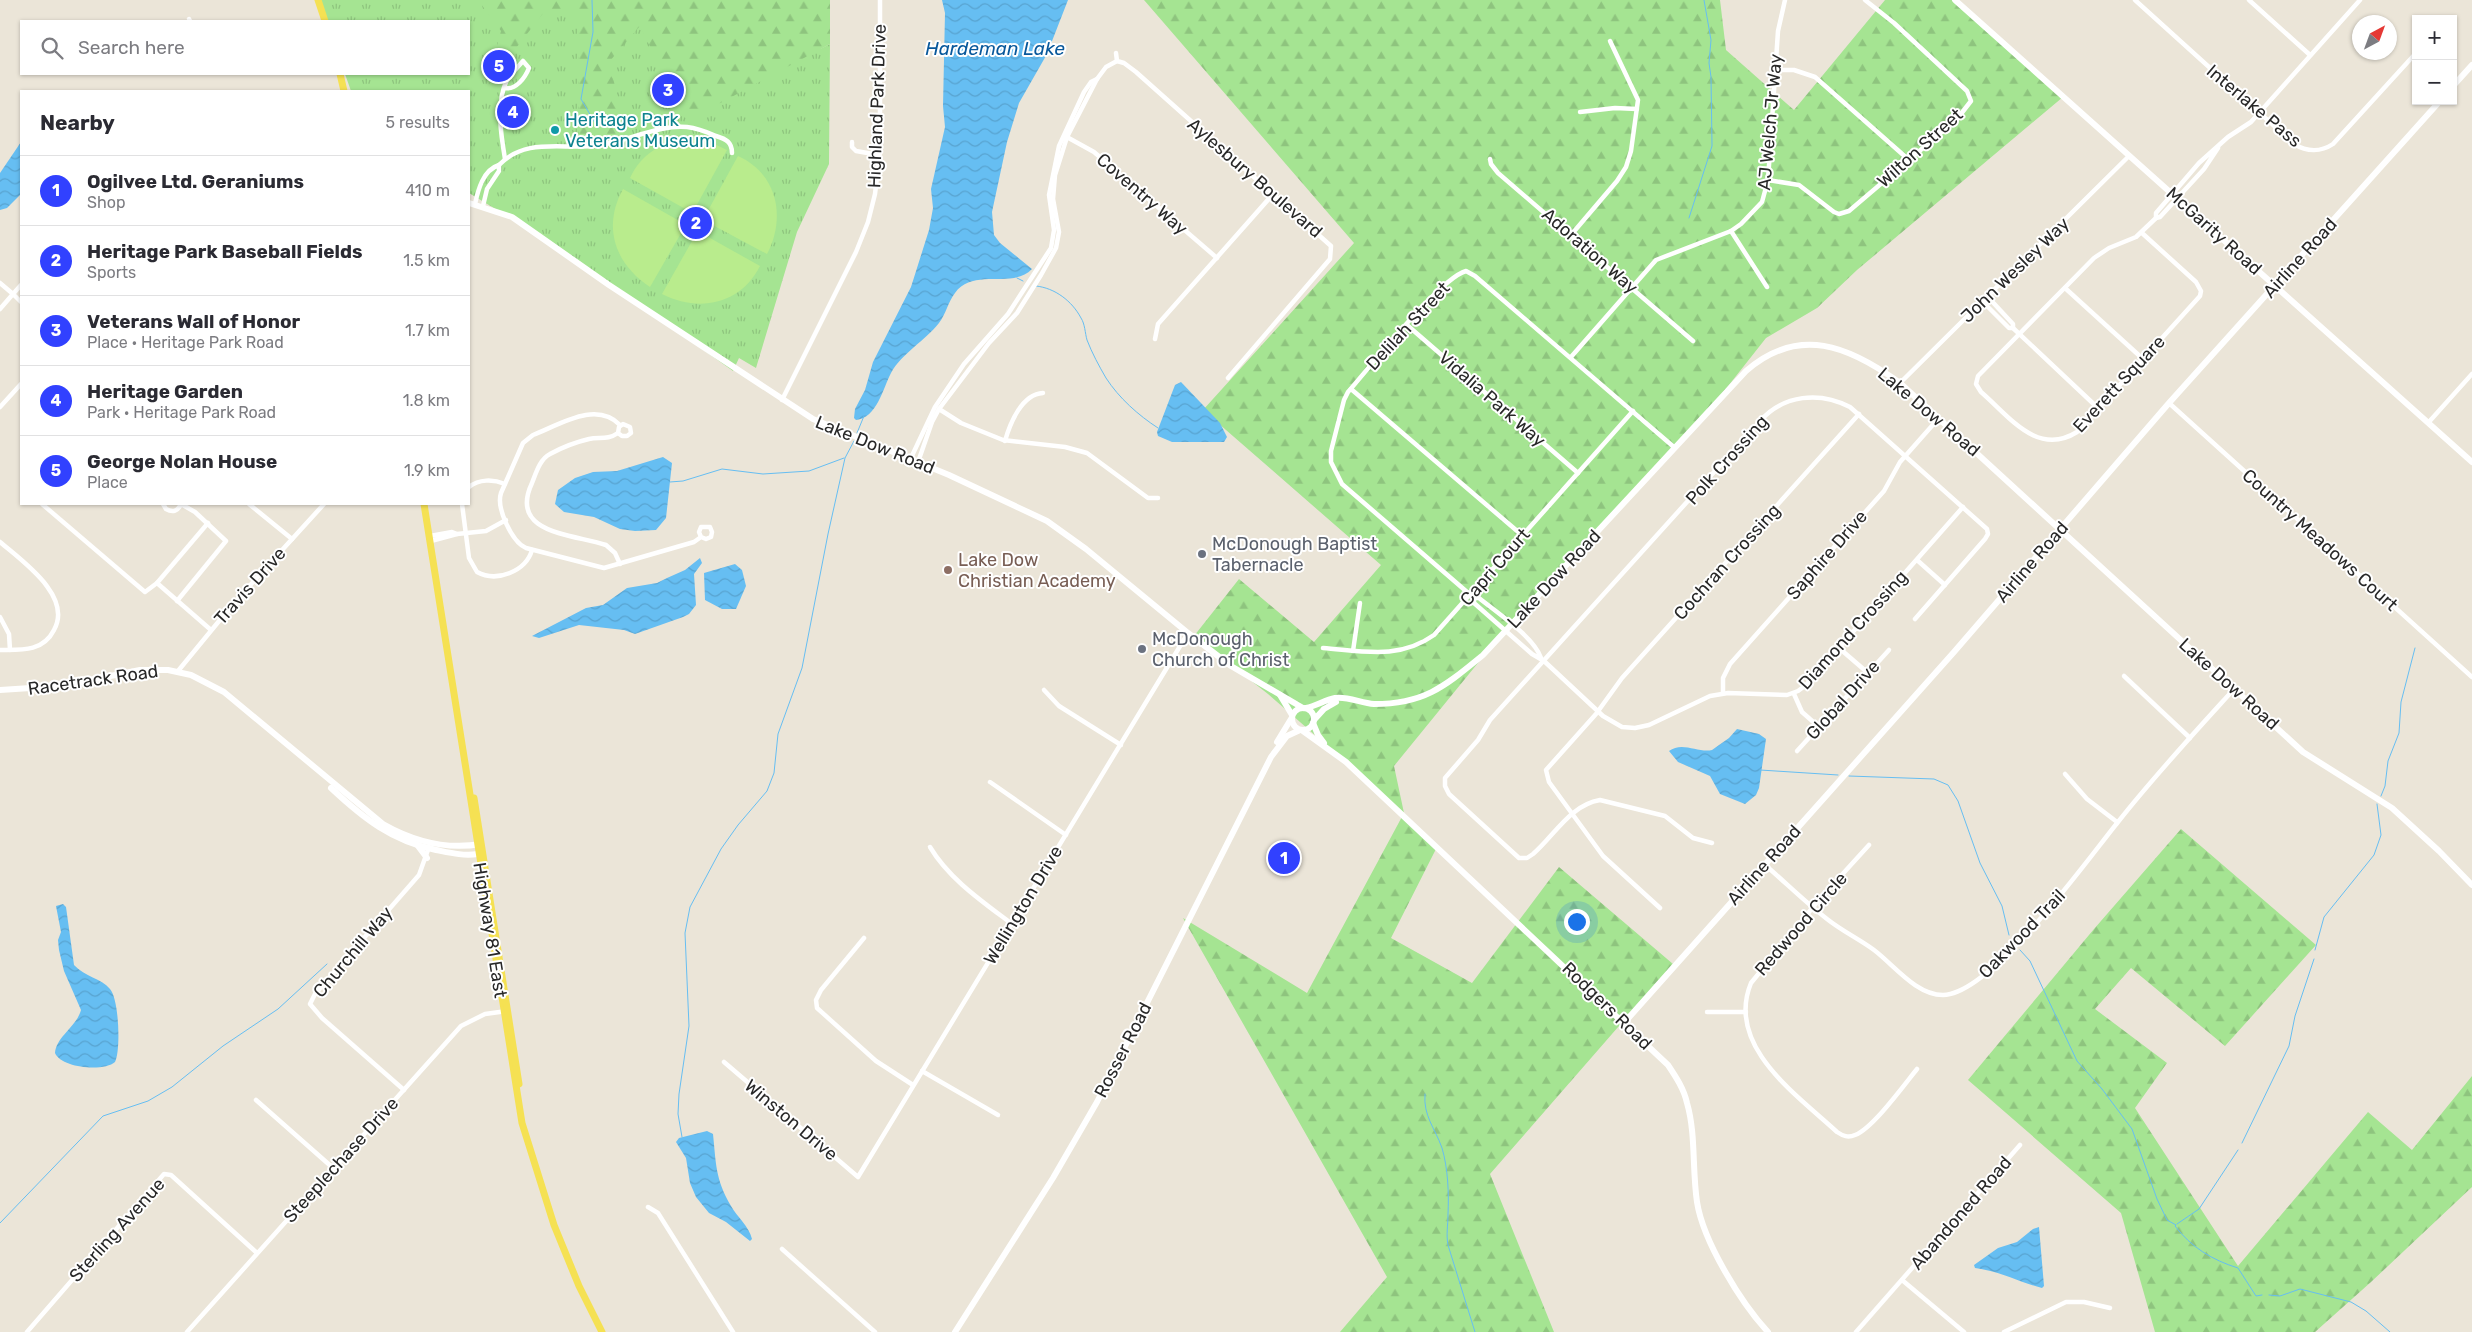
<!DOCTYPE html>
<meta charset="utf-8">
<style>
:root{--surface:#fff;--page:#f2f2f3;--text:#2b2b33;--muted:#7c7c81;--line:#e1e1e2;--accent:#3141ff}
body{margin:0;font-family:Rubik,sans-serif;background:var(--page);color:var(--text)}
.controls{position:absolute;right:15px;top:15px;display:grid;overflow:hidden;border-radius:0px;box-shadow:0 1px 4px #0004}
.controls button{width:45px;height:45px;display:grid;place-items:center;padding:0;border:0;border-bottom:1px solid var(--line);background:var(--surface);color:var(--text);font:25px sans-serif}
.compass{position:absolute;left:2352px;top:15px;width:45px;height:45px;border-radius:50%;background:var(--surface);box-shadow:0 1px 4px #0004;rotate:41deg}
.you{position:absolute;left:1576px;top:921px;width:18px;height:18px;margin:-12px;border:4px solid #fff;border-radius:50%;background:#1a73e8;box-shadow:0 0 0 8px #1a73e833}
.badge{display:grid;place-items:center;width:32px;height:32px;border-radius:50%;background:var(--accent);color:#fff;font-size:16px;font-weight:700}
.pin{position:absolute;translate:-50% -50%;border:2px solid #fff;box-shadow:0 1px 5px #0006}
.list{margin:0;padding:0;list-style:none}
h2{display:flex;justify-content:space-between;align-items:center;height:65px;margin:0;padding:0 20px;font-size:21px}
h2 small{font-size:16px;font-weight:400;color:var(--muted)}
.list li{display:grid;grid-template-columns:32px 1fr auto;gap:15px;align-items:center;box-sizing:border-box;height:70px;padding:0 20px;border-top:1px solid var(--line)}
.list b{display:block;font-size:19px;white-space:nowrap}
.list p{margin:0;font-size:16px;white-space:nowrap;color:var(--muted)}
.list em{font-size:16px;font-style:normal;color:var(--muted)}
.icon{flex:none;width:28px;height:28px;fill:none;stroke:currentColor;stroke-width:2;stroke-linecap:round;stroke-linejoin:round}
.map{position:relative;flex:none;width:2472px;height:1332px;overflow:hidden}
.search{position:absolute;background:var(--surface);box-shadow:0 1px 4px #0004;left:20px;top:20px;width:450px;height:55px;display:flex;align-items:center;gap:12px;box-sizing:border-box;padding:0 18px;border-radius:0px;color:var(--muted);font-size:19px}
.panel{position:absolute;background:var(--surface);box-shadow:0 1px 4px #0004;left:20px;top:90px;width:450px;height:415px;border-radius:0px}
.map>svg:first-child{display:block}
.grass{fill:url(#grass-tufts)}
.forest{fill:url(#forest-firs)}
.garden{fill:url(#garden-furrows)}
.pitch{fill:#b9ec8d}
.water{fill:url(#water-waves)}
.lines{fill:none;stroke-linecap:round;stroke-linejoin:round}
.stream{stroke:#66bef2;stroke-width:1}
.street{stroke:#fff;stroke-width:4.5}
.secondary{stroke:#fff;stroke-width:6}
.primary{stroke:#f5e153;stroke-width:7}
.culture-dot{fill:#0f9aa8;stroke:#fff;stroke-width:2}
.worship-dot{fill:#6b7280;stroke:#fff;stroke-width:2}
.education-dot{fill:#8d6e63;stroke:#fff;stroke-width:2}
.labels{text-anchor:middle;stroke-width:4;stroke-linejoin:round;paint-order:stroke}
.street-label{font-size:18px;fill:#282828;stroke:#fff}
.culture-label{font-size:18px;fill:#0d838f;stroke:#fff;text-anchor:start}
.worship-label{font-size:18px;fill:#5b616d;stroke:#fff;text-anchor:start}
.education-label{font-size:18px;fill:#785e54;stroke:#fff;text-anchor:start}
.water-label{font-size:19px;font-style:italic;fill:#08589b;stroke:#fff}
</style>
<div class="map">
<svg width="2472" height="1332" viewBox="0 0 2472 1332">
<defs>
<pattern id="grass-tufts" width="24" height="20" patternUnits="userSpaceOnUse" patternTransform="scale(1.25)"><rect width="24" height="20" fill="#a5e492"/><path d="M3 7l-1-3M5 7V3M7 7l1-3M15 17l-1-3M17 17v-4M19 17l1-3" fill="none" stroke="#8ec47e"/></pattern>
<pattern id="forest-firs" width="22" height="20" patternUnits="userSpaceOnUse" patternTransform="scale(1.25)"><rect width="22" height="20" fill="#a5e492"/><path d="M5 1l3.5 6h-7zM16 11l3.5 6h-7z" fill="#8ec47e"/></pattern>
<pattern id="garden-furrows" width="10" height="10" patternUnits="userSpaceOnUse" patternTransform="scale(1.25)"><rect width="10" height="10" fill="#a5e492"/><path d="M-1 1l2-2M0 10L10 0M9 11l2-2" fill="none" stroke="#8ec47e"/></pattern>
<pattern id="water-waves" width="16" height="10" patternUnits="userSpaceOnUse" patternTransform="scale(1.25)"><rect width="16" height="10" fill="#66bef2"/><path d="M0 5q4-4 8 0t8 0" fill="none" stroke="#58a3d0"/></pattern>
</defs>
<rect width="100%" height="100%" fill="#ebe5d8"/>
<path class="grass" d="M319,0H820V49L830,44L829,164L797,232L756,368L739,358L733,371L557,246L469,193V91H351L345,74H469V21H327Z"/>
<g class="forest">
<path d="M478,0H830V44L687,121L640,26L609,62L628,138L579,146L578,13L544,12L486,87L501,31Z"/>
<path d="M1144,0H1720L1726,50L1794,110L1885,0H1955L2063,97L1857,270L1817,308L1766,338L1710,409L1504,631L1394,766L1404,813L1437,847L1391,938L1472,983L1559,867L1673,964L1490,1174L1554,1332H1340L1387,1277L1183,918L1307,993L1404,813L1268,694L1194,636L1239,579L1314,642L1381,565L1203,410L1354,243Z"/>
<path d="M2181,829L2316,945L2225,1046L2131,968L2095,1009L2167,1063L2135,1108L2238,1266L2368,1112L2412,1150L2472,1076V1187L2371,1282L2315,1332H2155L2121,1213L1968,1080L2094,929Z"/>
</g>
<path class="garden" d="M507,98L521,99V124L505,127Z"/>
<g class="pitch">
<path d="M687,139L710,142L727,150L694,210L689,211L630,178C641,154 661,142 687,139Z"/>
<path d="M738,156C778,174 786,218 767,254L707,222L705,216Z"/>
<path d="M623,189L683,223L684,228L650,287C615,264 602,227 623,189Z"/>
<path d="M701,233L760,266C741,304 699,313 662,294L696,234Z"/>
</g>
<g class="water">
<path d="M942,0H1068L1047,54L1019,103L1007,142L992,212L994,235L1000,243L1032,269C1012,290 974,267 955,293C948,302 946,314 939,323C925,341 902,353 891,373C883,388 877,418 856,420L854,418L855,409L865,390L873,362L911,287L929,230L933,208L931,189L945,127L943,106L945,13Z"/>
<path d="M21,142V194L7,208L0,210V173Z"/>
<path d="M1181,382L1220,423L1227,437L1224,442H1172L1158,436L1157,432L1175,385Z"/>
<path d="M663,457L672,463L666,518L656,530L635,531L620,529L594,517L564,512L555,504L558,490L575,478L593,472L617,471Z"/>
<path d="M700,558L702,563L694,574L696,605L689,614L683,617L635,634L624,630L579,625L539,638L532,636L586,608L603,605L627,588L657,583L667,578L685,570Z"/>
<path d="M735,564L742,570L746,586L736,609H722L705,600L704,573Z"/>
<path d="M1737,729L1759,734L1766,739L1759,788L1756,795L1745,804L1720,794L1710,776L1678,762L1669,751C1682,741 1698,753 1712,750L1729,738Z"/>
<path d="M63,904L66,907L74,965C85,977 101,978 110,989C119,999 121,1050 115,1062C104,1072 61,1068 55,1053C56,1037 77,1026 81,1010L64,971L59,950L58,940L61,932L56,906Z"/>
<path d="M707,1131L713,1134C716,1162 715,1179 731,1206C737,1217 749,1226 752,1239L750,1241L726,1222L709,1213L696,1197L690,1183L686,1158L676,1142L679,1138Z"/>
<path d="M2039,1227L2044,1286L2042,1288C2019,1282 1999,1271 1975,1268L1974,1265L1998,1248L2017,1242L2033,1229Z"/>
</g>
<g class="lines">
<g class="stream">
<path d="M592,0L593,32L581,99L598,128"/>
<path d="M1689,218L1712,146L1711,77L1709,63L1711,40L1704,0"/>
<path d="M1017,278L1023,281"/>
<path d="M1036,286C1055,288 1072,301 1081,318C1085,324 1085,333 1087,340C1092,353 1099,366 1106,378C1119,398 1138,415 1158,428"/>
<path d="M857,433L864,416"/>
<path d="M670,482L683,481L722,469L763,474L809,471L844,458"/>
<path d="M1760,770L1838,775"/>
<path d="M1849,776L1934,779L1948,785L1958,801L1980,863L2002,906L2009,935"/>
<path d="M2381,796L2385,786L2388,761L2399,733L2401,702L2415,648"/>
<path d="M2020,950L2030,961L2077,1061L2102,1089L2132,1129L2157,1199L2167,1220L2176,1225L2175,1226C2191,1247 2212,1260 2238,1268L2256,1296L2262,1295"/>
<path d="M2315,950L2324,917L2374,855L2381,835L2377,804"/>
<path d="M1425,1094C1423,1116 1435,1128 1442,1148C1448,1168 1449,1194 1448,1214C1448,1226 1446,1234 1448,1245L1475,1332"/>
<path d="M682,1137L678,1114L679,1094L689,1026L685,933L690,907L721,849L738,825L767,791L774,773L778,734L802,668L828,534L845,458L854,441"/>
<path d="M2242,1143L2289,1046L2295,1016L2314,959"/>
<path d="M0,1223L103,1116L148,1101L172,1087L223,1046L278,1009L327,964"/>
<path d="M2177,1224L2199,1209L2238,1150"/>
<path d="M2269,1295L2280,1296L2300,1289L2351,1302L2366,1311L2390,1332"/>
</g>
<g class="street">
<path d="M2135,0L2294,144C2307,152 2321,152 2333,144L2416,53"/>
<path d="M2249,0L2310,55"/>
<path d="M189,19L190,21"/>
<path d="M2416,44V48"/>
<path d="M1116,53L1117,61L1124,63L1136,72L1331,246L1330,259L1228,378"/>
<path d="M1775,70H1794L1815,77L1909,160"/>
<path d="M1580,112L1615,108L1637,109"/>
<path d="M1065,136L1094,152L1217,258"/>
<path d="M852,142V147L856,151L879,155"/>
<path d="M2218,148L2204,169L2160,217L2156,218V213L2199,163L2228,137L2251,122L2360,0"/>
<path d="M505,159C501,135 496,105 506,82C510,75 517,68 523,61L529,68C525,78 516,90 505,88"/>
<path d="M1490,159L1491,164L1498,173L1693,341"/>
<path d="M499,165C527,136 565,151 600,145C627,141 661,124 687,127C697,128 707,132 716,136C726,139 732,142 732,153"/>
<path d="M1768,180L1799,185L1834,212L1839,214L1849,211L1957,119L1971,101L1967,91L1894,23L1865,0"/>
<path d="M475,204C478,190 483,170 499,165V171L487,189L483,206"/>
<path d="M1731,231L1767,287"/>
<path d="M2142,233L2196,282L2201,291L2200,296L2077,432C2037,457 2009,416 1981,392L1976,384L1978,376L2094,258L2109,248L2136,237L2156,218"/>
<path d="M1571,235L1617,181L1626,167L1631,151L1638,100L1610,41"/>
<path d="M0,283L13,294L21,285"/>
<path d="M2065,288L2143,359"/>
<path d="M1982,301L2009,328H2013V324L1987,296"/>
<path d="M0,309L13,294L21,302"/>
<path d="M1407,325L1578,473"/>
<path d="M2013,328L2099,409"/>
<path d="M1155,339L1158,324L1274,193"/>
<path d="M1571,357L1656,260L1731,231L1741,224L1762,202L1768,180L1778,31L1785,0"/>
<path d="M1900,383L2129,156"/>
<path d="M1351,389L1523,536"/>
<path d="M782,400L856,252L868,222L875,194L880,151V0"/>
<path d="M2169,403L2472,677"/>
<path d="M0,407L21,384"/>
<path d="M939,409L961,423L1003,440L1065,447L1087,453L1148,498H1158"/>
<path d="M2428,423L2472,374"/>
<path d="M620,425C596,400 559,425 533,435L523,443L501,493C496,508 512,542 526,548L604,568L694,542L701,537L699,532L701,527H710L712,532L711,537L706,539L701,537"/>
<path d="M618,433L622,436H627L631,433L630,427L623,424L619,427L618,433C608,440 600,437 589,439C576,442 561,448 550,454C540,459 536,473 532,483C508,534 573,534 606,545L615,553L620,564"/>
<path d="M1005,441C1010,423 1022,394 1043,393"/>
<path d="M910,460L935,407L964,364L1008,314L1051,248L1054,230L1049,195L1059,146L1084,92L1091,82L1097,79"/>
<path d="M918,462L932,422L939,409L989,343L1017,313L1041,275L1056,248L1059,232L1053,199L1055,175L1067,137L1097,79L1106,67L1117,61"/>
<path d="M469,487C479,479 493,479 505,484"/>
<path d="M42,504L145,592L157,583L208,523"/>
<path d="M163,504L166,509C173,513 178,511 181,504"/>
<path d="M249,504L292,539"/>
<path d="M462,504L469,558L477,572C497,583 526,571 532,550"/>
<path d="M457,534L486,531L506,520"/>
<path d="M430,536L452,532L457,534L431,541"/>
<path d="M0,542C22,561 73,596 54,630C43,652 21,650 0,650"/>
<path d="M1917,560L1945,585"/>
<path d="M157,583L211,630"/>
<path d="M1474,598L1342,484L1331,462V451L1344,400L1348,392C1370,367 1440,278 1466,271L1475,276L1675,448"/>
<path d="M177,601L226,541L195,512L181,504"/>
<path d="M0,617L9,634L10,650"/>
<path d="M1323,648C1363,651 1399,660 1434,635L1633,411"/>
<path d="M1839,648L1868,673"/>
<path d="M1353,651L1360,603"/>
<path d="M1541,658C1534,637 1496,612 1479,598H1474V603L1532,654L1544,661L1603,716L1622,727L1635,728L1649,725L1710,696L1728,693L1787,695L1798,691L1806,685L1963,507"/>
<path d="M178,671L233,604L324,504"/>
<path d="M2124,676L2190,738"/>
<path d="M1044,690L1059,706L1121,745"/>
<path d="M1723,693V678L1730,664L1884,491L1900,462L1938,419"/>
<path d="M1794,694L1802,712L1819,727"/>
<path d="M1797,751L1889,650"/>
<path d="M2065,774L2087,799L2117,822"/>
<path d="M990,782L1066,835"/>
<path d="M1712,843L1693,838L1665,816L1600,800C1570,805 1554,836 1533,854L1527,858H1519L1449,794L1445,786V778L1478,740L1490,720L1761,420C1784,395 1819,391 1850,407L1987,529L1988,534L1985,539L1915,619"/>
<path d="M1869,845L1818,901L1751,983C1725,1046 1797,1095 1837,1132C1843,1136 1848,1138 1855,1135C1873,1128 1904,1085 1917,1069"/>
<path d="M930,847C949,879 983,902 1012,924"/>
<path d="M1764,864C1785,882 1805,902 1827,919C1842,931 1859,939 1874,950C1894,965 1916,995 1943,995C1992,994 2087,860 2118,822C2155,775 2195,732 2235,688"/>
<path d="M1660,908L1603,856L1549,782L1546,770L1596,714L1622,678L1859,414"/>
<path d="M864,938L821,990L816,1000L817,1008L876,1061L913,1085"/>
<path d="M1707,1012H1746"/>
<path d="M724,1062L858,1177L1188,633"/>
<path d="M922,1071L998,1115"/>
<path d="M404,1090L322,1018L310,1004L315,994L419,875L429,847"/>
<path d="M256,1100L333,1168"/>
<path d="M648,1207L658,1213L733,1332"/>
<path d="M782,1249L875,1332"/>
<path d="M1902,1280L1964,1332"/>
<path d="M27,1332L164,1174L171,1175L257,1253"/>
<path d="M187,1332L461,1026L485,1014L507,1011"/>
<path d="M1856,1332L2020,1145"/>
<path d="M2004,1332L2066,1302H2084L2110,1308"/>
</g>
<g class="secondary">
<path d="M1955,0L2472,462"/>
<path d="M2453,86L2472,65"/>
<path d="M469,203L512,217L609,285L813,419L949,475L1047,521L1086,549L1188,633L1231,666L1303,708"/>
<path d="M0,690L61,686L140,670H168L191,675L224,692L383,824C413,841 446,850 481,844"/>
<path d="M1280,695L1292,715"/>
<circle cx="1303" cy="719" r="11"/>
<path d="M1306,708C1316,706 1325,700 1335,698C1347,696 1361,703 1374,704C1425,704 1445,686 1483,655L1746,371C1799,325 1849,346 1900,383L2303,752L2392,808L2439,851L2472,885"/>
<path d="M1314,720L1324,709L1336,702"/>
<path d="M1313,723L1318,735L1324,743"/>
<path d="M1303,731L1346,762L1668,1065C1676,1077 1684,1089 1687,1103C1696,1134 1692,1169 1697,1202C1703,1241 1741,1303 1768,1332"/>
<path d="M1277,742L1291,719"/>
<path d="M331,788C363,818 392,841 436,850C451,853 463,856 478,854"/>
<path d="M418,846L427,858"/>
<path d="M1624,1023L1954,652L2169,403L2440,101"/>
<path d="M955,1332L1053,1178L1097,1102L1271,757L1287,736L1300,730"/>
</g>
<g class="primary">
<path d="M318,0L325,21"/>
<path d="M340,74L344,91"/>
<path d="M424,504L522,1123L554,1225L579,1286L602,1332"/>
<path d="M474,798L519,1084"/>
</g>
</g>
<circle class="culture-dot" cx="555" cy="130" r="5"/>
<g class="worship-dot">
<circle cx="1202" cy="554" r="5"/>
<circle cx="1142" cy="649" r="5"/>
</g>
<circle class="education-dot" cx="948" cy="570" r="5"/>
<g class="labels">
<g class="street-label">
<text transform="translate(877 106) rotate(-88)" y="6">Highland Park Drive</text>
<text transform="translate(2254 106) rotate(40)" y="6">Interlake Pass</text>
<text transform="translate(1770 122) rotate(-85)" y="6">AJ Welch Jr Way</text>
<text transform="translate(1920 148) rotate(-42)" y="6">Wilton Street</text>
<text transform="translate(1255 178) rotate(41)" y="6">Aylesbury Boulevard</text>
<text transform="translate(1142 194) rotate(41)" y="6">Coventry Way</text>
<text transform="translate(2214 231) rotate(42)" y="6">McGarity Road</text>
<text transform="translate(1590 251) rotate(41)" y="6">Adoration Way</text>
<text transform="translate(2300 258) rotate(-48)" y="6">Airline Road</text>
<text transform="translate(2015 270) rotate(-44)" y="6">John Wesley Way</text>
<text transform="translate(1408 326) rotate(-47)" y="6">Delilah Street</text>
<text transform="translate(2119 384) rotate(-47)" y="6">Everett Square</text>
<text transform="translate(1492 399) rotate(41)" y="6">Vidalia Park Way</text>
<text transform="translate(1929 412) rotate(40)" y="6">Lake Dow Road</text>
<text transform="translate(875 445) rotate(22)" y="6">Lake Dow Road</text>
<text transform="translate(1727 460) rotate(-48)" y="6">Polk Crossing</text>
<text transform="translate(2320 540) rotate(42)" y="6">Country Meadows Court</text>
<text transform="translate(1827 555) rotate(-49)" y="6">Saphire Drive</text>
<text transform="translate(1727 562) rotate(-48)" y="6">Cochran Crossing</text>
<text transform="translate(2032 562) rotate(-49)" y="6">Airline Road</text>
<text transform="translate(1495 567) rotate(-49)" y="6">Capri Court</text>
<text transform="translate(1554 579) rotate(-47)" y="6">Lake Dow Road</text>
<text transform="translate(250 586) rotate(-48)" y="6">Travis Drive</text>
<text transform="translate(1853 630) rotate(-48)" y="6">Diamond Crossing</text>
<text transform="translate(93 680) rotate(-8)" y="6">Racetrack Road</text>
<text transform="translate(2229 684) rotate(42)" y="6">Lake Dow Road</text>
<text transform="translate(1843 700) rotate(-48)" y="6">Global Drive</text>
<text transform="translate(1764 865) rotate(-48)" y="6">Airline Road</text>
<text transform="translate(1023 905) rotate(-59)" y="6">Wellington Drive</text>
<text transform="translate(1801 924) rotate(-49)" y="6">Redwood Circle</text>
<text transform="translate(490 930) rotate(81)" y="6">Highway 81 East</text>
<text transform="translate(2022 934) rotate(-46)" y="6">Oakwood Trail</text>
<text transform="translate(353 952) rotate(-50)" y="6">Churchill Way</text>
<text transform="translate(1607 1006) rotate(44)" y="6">Rodgers Road</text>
<text transform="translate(1123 1050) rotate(-63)" y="6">Rosser Road</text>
<text transform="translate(791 1120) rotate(40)" y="6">Winston Drive</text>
<text transform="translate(341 1160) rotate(-48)" y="6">Steeplechase Drive</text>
<text transform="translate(1961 1213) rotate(-49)" y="6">Abandoned Road</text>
<text transform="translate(117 1230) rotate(-48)" y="6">Sterling Avenue</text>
</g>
<g class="culture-label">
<text x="565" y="126">Heritage Park<tspan x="565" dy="21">Veterans Museum</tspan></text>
</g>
<g class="worship-label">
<text x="1212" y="550">McDonough Baptist<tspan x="1212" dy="21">Tabernacle</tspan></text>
<text x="1152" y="645">McDonough<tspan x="1152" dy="21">Church of Christ</tspan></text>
</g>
<g class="education-label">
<text x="958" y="566">Lake Dow<tspan x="958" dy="21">Christian Academy</tspan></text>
</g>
<g class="water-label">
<text x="995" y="55">Hardeman Lake</text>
</g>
</g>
</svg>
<div class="controls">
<button>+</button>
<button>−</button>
</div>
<svg class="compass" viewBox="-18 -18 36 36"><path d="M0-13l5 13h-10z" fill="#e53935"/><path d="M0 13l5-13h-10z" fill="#7c7c81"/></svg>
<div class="you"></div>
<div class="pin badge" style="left:1284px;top:858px">1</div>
<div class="pin badge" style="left:696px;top:223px">2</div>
<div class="pin badge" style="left:668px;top:90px">3</div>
<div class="pin badge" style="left:513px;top:112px">4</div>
<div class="pin badge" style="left:499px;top:66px">5</div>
<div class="search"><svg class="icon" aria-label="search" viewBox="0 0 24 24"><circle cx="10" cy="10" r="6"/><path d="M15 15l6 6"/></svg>Search here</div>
<section class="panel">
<h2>Nearby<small>5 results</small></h2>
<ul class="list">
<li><span class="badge">1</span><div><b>Ogilvee Ltd. Geraniums</b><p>Shop</p></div><em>410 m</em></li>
<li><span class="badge">2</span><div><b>Heritage Park Baseball Fields</b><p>Sports</p></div><em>1.5 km</em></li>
<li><span class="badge">3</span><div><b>Veterans Wall of Honor</b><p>Place · Heritage Park Road</p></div><em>1.7 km</em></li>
<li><span class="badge">4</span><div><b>Heritage Garden</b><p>Park · Heritage Park Road</p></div><em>1.8 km</em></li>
<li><span class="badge">5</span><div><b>George Nolan House</b><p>Place</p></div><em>1.9 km</em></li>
</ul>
</section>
</div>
